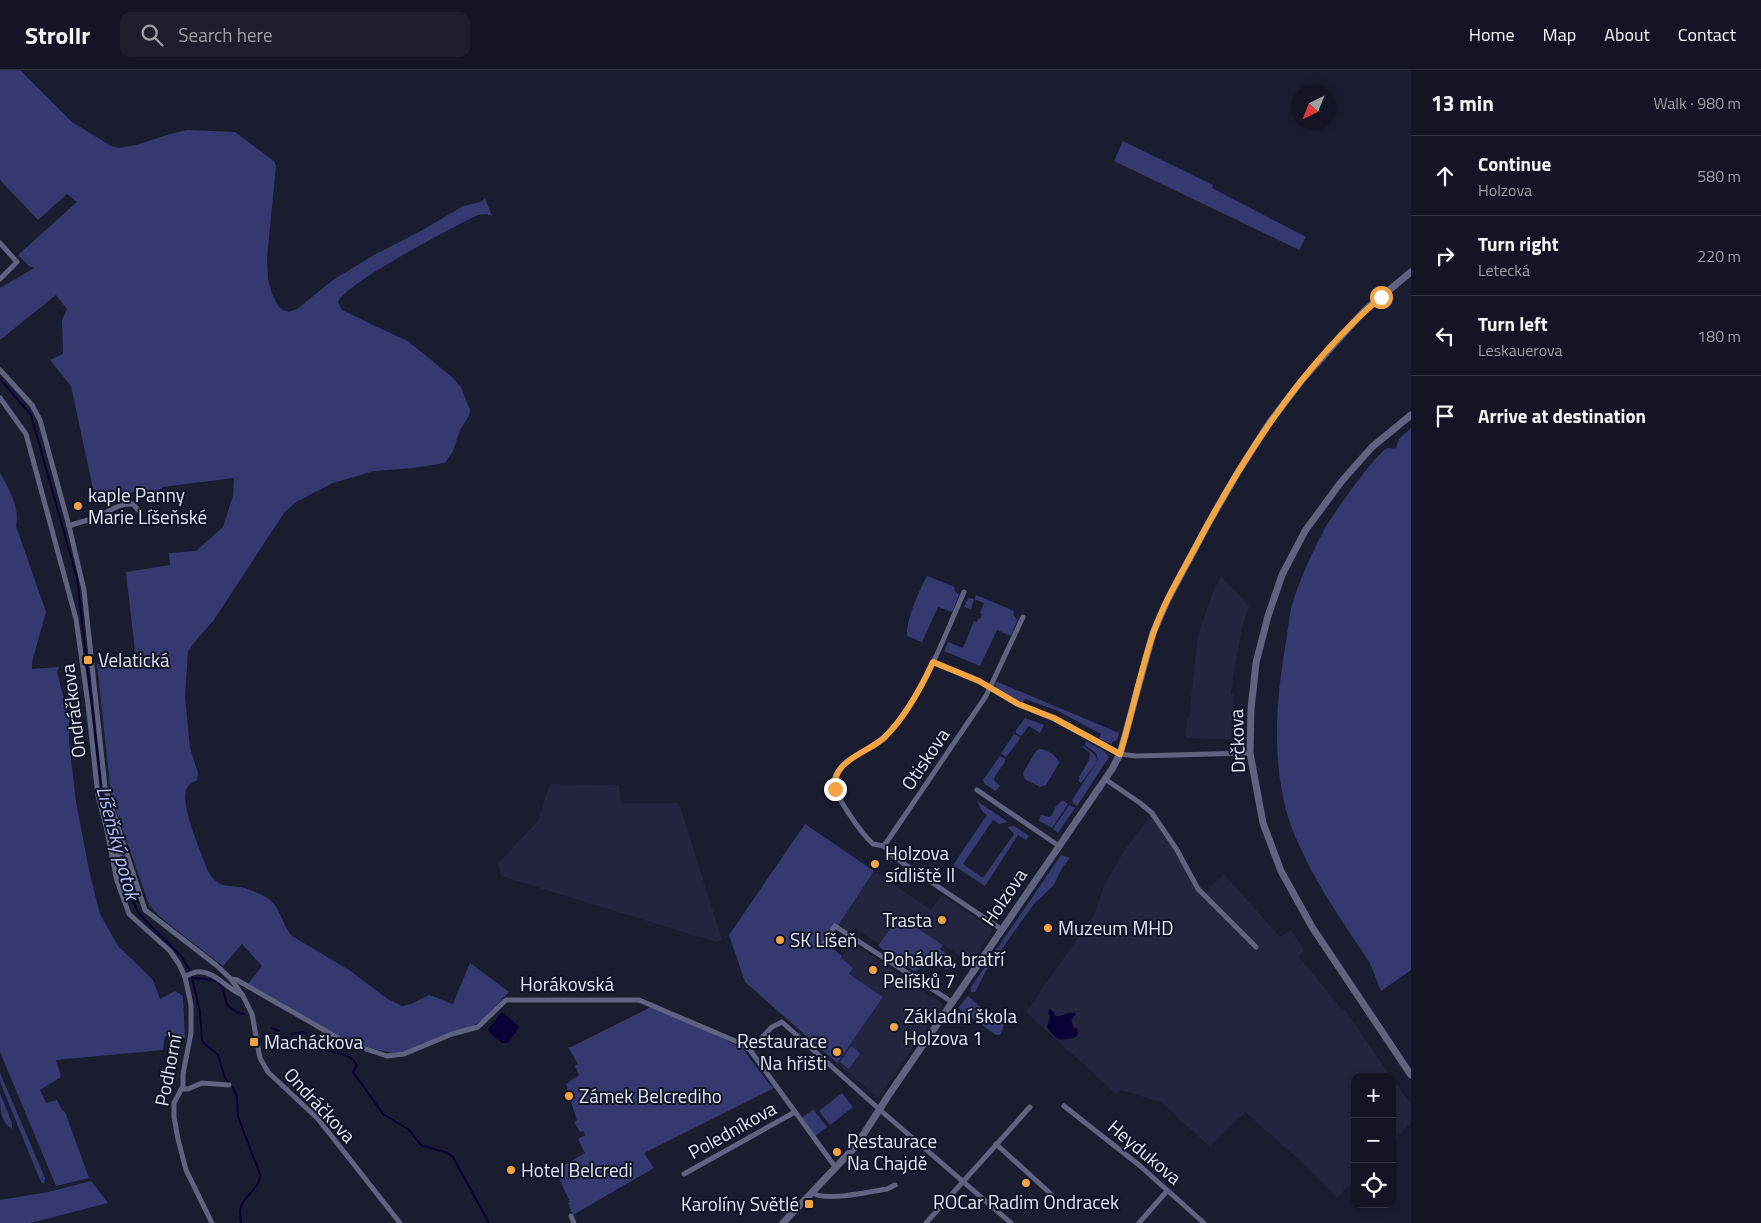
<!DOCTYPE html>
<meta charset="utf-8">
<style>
:root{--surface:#141524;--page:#1d1e2c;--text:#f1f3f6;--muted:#9d9fa6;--line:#333441}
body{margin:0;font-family:"Titillium Web",sans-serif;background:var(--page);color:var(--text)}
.controls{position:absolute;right:15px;bottom:15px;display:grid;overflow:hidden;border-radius:10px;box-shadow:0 2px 8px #0003}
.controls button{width:45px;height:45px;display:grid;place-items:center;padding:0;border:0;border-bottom:1px solid var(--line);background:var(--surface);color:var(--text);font:25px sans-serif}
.compass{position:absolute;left:1291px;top:15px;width:45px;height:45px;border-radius:50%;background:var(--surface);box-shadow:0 2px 8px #0003;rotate:223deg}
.stop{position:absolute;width:15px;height:15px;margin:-11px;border:4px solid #f3a442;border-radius:50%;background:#fff}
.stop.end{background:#f3a442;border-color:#fff;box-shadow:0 1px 5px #0008}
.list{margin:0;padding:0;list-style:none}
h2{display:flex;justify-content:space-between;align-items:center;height:65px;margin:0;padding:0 20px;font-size:21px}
h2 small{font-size:16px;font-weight:400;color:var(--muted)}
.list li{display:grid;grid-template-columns:32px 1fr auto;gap:15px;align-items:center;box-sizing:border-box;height:80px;padding:0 20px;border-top:1px solid var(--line)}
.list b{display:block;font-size:19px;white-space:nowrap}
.list p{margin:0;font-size:16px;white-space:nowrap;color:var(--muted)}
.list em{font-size:16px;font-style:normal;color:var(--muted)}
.icon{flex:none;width:28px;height:28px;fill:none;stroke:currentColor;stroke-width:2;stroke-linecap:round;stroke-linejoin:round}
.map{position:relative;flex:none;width:1411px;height:1153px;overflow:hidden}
header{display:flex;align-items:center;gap:30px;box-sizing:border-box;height:70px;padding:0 25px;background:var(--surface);border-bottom:1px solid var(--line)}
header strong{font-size:24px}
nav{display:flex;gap:28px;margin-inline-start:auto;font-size:18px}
.search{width:350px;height:45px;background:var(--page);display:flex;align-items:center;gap:12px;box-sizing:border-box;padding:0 18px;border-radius:10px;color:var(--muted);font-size:19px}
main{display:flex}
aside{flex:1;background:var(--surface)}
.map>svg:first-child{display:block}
.built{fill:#23253f}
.green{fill:#36396f}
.water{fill:#0a0036}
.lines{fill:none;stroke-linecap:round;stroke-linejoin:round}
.stream{stroke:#0a0036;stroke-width:2}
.minor{stroke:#5f637f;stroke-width:5}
.tertiary{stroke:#5f637f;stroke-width:7}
.route{stroke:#f3a442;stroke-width:6}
.poi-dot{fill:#f3a442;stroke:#111326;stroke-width:2}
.labels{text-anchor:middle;stroke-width:4;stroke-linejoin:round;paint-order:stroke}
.poi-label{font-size:19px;fill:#e4e7f4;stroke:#111326;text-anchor:start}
.street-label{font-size:19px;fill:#e4e7f4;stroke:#111326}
.water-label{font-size:20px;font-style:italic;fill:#b7bef5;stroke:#111326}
</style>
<header>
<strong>Strollr</strong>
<div class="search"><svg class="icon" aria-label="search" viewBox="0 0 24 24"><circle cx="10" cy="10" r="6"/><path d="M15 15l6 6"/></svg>Search here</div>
<nav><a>Home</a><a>Map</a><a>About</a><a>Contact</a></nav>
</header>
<main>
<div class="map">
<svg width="1411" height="1153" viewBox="0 0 1411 1153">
<rect width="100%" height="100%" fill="#1a1c30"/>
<g class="built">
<path d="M1221,506L1249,536L1243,554L1235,595L1231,624L1234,625L1231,669L1186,668L1187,648L1189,647L1198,565L1213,522Z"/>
<path d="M550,714L619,715L621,733H679L722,870L716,872L501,806L498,793L538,751Z"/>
<path d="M1153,741L1170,764L1196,811L1205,822L1224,804L1280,867L1291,860L1304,880L1299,887L1342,939L1344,938L1391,1007H1355V1110L1337,1128L1295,1086L1245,1042L1210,1077L1161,1032L1120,1020L1116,1024L1026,942L1094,845L1104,816L1124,781Z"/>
<path d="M874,801L931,840L942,825L993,860L971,893L899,846L879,874L855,858L851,863L839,855Z"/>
<path d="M852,872L943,934L878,1028L837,993L883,927L849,904L841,887Z"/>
<path d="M1392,1008L1411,1035V1053L1392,1072Z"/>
</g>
<g class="green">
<path d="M0,0H20L72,52L111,76L119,78L136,75L167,65L187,60L235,62L274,91L276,96L267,188L268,209L272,224L278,236L283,240L289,242L297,239L333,210L374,185L419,162L463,136L481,132L485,128L492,146L486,144L478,145C455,156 345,213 338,232L342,240L409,272L452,307L461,317L470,340L469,346L460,360L453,381L445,393L413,398L374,401L333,413L296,432L284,443L227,530L213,551L192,575L188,581L185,627L190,678L198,703L197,710C192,713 187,715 186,721C181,738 202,784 208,801C219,820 227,814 245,818C251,820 260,824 266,827C281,836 281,854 292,866L349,900L386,928L402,936L411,934L429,925L453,934L470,893L509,922L483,950L467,959L407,981L392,983L374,979L347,970L247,915L262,896L242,874L223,896L161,848L149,835L111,726L97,594L136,590L126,502L170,495L169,483L196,481L223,457L233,426L234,408L163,417C153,427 150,421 138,421C132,422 125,426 119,427C110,429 104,430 96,433L71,316L50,290L63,284L62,250L67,239L56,225L0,270V218L34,198L29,196L18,185L77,132L67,124L38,150L0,110Z"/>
<path d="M1123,71L1213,115L1212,118L1306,167L1299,180L1114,91Z"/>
<path d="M1411,358V900L1381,921C1377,913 1372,895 1368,890C1341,850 1314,811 1295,766C1270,706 1275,634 1286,572C1288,560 1289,546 1292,535C1300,508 1312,483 1325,458C1332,446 1377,381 1388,378C1391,378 1393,379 1396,378L1399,369Z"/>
<path d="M0,403C9,419 20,437 16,456L46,542L32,592V599L59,597L57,602L69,649V672L76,732L90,805L100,844L118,876L153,910L160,929L175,921L183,926L185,968L165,966L163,980L56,990L61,1007L40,1020L46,1033L57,1030L62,1040L65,1042L89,1108L56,1116L0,982Z"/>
<path d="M927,506L955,517L954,520L959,525L952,542L938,537L922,572L936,578L907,566C906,550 919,521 927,506Z"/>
<path d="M976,525L1014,541L1013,544L1017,550L1011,566L997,560L980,596L944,581L948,572L963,578L974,551L977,552L979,548L980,549L982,544L980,543L984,533L974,529L971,539L964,537L968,528L975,529Z"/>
<path d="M995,611L1119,663L1117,670L1112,672V674L1099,669L1101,664L1058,641L1025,629L1022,633L996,618Z"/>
<path d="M1025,648L1044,655L1040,663L1029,656L1021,666L1016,663V660Z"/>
<path d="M1014,664L1020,667C1017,675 1011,680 1006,687L1001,683Z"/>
<path d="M1086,671L1104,681L1109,687L1077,736L1073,733L1072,730L1098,690L1096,683L1085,675Z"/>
<path d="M1084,676L1094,684L1097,689L1096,693L1081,713L1078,711L1080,708L1079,707L1089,690L1090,683L1082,677Z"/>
<path d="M1040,679C1047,679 1057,686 1059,693L1046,715L1040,717L1025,709L1023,704L1024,701L1036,681Z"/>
<path d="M1000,686L1005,689V692L995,706L994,710L1000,716L995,721L985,714L983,710Z"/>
<path d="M1063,730L1068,734L1052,758L1039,751L1041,745L1049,747L1052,745L1056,736Z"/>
<path d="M977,731L1008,752L999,754L993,750L963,794L983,808L1014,764L1008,757L1014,756L1029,766L1026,770L1018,765L985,816L953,795L987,745L982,741Z"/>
<path d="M1069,735L1075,738L1058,763L1053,759Z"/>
<path d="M805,754L874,801L826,874L842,886L841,888L853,898L849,904L883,927L837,993L745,912L729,865Z"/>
<path d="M1061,785L1070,788L1062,798L1054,815L1034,834L1021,852L986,901L975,922H971V917Z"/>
<path d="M899,846L943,875L940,879L945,882L943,888L951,895L948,899H946L927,887L923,892L922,891L921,893L922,894L918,900L914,901L878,876Z"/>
<path d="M968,926L985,941L1004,949L1006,951L1000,965H996L958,938Z"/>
<path d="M651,937L700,957L742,978L769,1014L774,1018L644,1083L654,1098L573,1145L568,1133L570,1132L555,1100L585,1083L578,1069L585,1065L583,1061L580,1062L574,1052L577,1051L566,1014L579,1005L575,996L578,994L568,977H571Z"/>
<path d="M851,976L860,983L849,999L840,992Z"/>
<path d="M0,1003L45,1108L44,1114L41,1112L0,1012Z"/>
<path d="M0,1023L12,1053V1059C0,1052 0,1036 0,1023Z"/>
<path d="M842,1023L853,1037L830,1055L819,1041Z"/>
<path d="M813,1039L827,1057L815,1066L802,1048Z"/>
<path d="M91,1111L108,1133L30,1153H0V1130L48,1122Z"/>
</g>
<g class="water">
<path d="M1049,939L1053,941L1055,946C1064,947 1069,940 1076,944L1071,950L1074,958L1078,959L1077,967C1059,971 1058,972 1047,957L1050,946L1048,943Z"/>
<path d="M501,943H504L519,957L508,973H502L490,963L488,959Z"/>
</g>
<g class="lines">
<g class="stream">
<path d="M0,309L31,345L77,508L103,732L134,834L140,845L182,887L191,903L200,942L202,970L205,974L218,985L225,1008L233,1018L237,1027L238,1047L260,1104C261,1119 242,1126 240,1140C240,1144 241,1149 241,1153"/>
<path d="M192,908C200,909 210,908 217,912C231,921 216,937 244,944"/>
<path d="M272,958L279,961"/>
<path d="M291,964L303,962C309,967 315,974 322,978C333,985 349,981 357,995L353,1002L383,1044L408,1059L421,1075L448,1083L453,1087L489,1153"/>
</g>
<g class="minor">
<path d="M0,173L17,192L0,209"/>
<path d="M0,300L32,335L40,350L69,456L84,520L105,717L145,840L216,895L231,909L243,926L252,944L260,988L268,1002L317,1048L330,1064L400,1153"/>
<path d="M0,328L26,364L76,549L88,634L98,726L106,756L117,811L129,844L170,881L179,894L185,907L191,935V963L183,1004V1016L174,1033V1047L178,1069L186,1100L212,1153"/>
<path d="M69,456C79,452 90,450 100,446C111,440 120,433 133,434L138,440"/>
<path d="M964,522C943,569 922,630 885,666C871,680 837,691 834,710C833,725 862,764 873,774L884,776L894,787L1001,859"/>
<path d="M933,592L979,611L1019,634L1054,649L1120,684L1136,686L1250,683"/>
<path d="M1105,709L1140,733L1152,743L1177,780L1198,819L1256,877"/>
<path d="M977,720L1059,776"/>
<path d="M884,776L986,626L1023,547"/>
<path d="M112,787L126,782"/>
<path d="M824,874L835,856L952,932"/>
<path d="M185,907C188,905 192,903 196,902C214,900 227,919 242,925"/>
<path d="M231,909L237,910L345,972L387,986L404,984L452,964L478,957L506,930H639L740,973L750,980L836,1098"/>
<path d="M750,980L772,957L782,952L879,1039L1011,1153"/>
<path d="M182,1019H188L202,1013L229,1015"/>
<path d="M1064,1036L1139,1095L1204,1153"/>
<path d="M996,1074L1052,1125"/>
<path d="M684,1104L795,1042"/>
<path d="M812,1122C823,1133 871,1121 887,1119L895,1115"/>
<path d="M571,1146L574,1153"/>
<path d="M926,1153L1030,1037"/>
<path d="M1139,1153L1167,1121"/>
</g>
<g class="tertiary">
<path d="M1411,345L1372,377L1341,412L1305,461L1282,505L1268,546L1256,593L1251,639L1250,683L1263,753L1281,801L1312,857L1411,1005"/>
<path d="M783,1153L856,1076L888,1026L1112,699L1120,684L1153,563L1168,529L1208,454L1238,402L1270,352L1302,310L1364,241L1411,202"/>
</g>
</g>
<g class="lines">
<path class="route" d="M835,719C832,689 867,684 885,667C906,646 921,618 933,592L979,611L1018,634L1054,648L1120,684C1132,644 1140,603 1153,564C1163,534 1180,506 1195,478C1243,387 1302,295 1381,227"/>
</g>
<g class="poi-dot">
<circle cx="78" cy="436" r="5"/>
<rect x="83" y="585" width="10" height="10" rx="2.5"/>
<circle cx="875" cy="794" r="5"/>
<circle cx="942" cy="850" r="5"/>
<circle cx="1048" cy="858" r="5"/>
<circle cx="780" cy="870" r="5"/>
<circle cx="873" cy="900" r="5"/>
<circle cx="894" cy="957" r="5"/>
<rect x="249" y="967" width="10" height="10" rx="2.5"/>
<circle cx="837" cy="982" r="5"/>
<circle cx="569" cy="1026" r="5"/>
<circle cx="837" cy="1082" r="5"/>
<circle cx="511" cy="1100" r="5"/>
<circle cx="1026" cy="1113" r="5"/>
<rect x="804" y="1129" width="10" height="10" rx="2.5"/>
</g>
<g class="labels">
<g class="poi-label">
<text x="88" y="432">kaple Panny<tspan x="88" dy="22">Marie Líšeňské</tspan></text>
<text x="98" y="597">Velatická</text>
<text x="885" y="790">Holzova<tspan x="885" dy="22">sídliště II</tspan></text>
<text x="932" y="857" text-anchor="end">Trasta</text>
<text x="1058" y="865">Muzeum MHD</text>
<text x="790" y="877">SK Líšeň</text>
<text x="883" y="896">Pohádka, bratří<tspan x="883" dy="22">Pelíšků 7</tspan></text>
<text x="904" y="953">Základní škola<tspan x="904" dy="22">Holzova 1</tspan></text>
<text x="827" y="978" text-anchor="end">Restaurace<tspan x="827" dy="22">Na hřišti</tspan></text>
<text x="264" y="979">Macháčkova</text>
<text x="579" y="1033">Zámek Belcrediho</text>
<text x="847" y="1078">Restaurace<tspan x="847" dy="22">Na Chajdě</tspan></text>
<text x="521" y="1107">Hotel Belcredi</text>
<text x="1026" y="1139" text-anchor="middle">ROCar Radim Ondracek</text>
<text x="799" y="1141" text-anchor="end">Karolíny Světlé</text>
</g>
<g class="street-label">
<text transform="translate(73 641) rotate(-97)" y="7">Ondráčkova</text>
<text transform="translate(1237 671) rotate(-92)" y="7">Drčkova</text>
<text transform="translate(925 689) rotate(-56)" y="7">Otiskova</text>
<text transform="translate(1004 827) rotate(-56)" y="7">Holzova</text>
<text x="567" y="921">Horákovská</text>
<text transform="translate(168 1000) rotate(-79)" y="7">Podhorní</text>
<text transform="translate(320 1035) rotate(47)" y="7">Ondráčkova</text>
<text transform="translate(732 1060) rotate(-29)" y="7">Poledníkova</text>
<text transform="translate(1145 1082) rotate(40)" y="7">Heydukova</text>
</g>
<g class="water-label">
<text transform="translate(118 773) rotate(75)" y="7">Líšeňský potok</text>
</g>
</g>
</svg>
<div class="controls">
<button>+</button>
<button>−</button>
<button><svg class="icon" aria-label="locate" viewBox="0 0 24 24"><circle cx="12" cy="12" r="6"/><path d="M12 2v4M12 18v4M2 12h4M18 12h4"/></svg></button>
</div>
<svg class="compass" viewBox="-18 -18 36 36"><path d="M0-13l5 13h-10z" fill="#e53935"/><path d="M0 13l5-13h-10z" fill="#9d9fa6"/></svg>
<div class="stop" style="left:1381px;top:227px"></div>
<div class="stop end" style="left:835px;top:719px"></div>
</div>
<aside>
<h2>13 min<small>Walk · 980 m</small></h2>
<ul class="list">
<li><svg class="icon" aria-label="ahead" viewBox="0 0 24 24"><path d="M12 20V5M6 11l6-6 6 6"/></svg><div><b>Continue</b><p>Holzova</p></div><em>580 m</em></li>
<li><svg class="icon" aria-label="right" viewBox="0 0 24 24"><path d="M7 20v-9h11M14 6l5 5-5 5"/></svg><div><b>Turn right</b><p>Letecká</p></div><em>220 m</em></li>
<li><svg class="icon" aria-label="left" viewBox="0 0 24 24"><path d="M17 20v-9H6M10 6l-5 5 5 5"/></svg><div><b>Turn left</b><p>Leskauerova</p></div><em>180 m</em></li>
<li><svg class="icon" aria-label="arrive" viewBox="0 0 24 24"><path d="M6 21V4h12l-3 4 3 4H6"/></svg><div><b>Arrive at destination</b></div></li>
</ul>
</aside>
</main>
